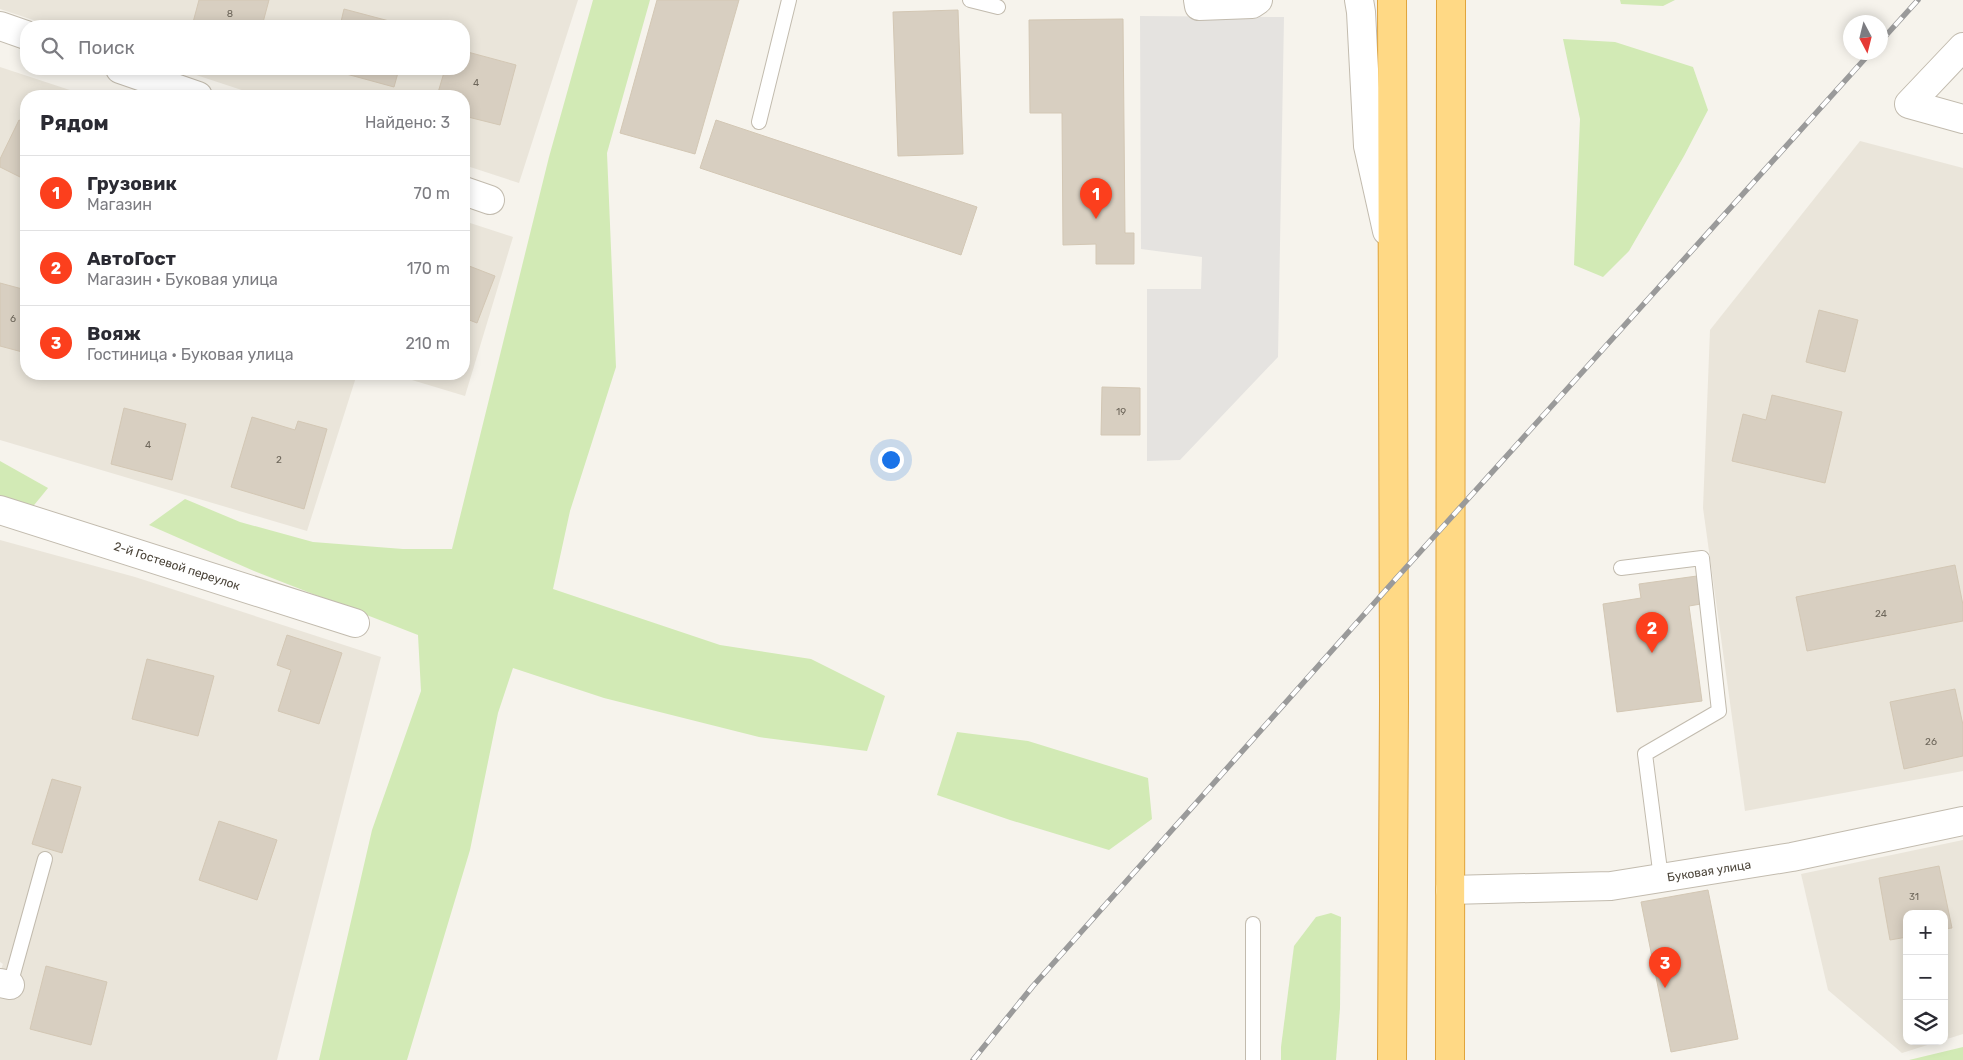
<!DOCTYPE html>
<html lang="ru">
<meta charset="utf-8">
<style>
:root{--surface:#fff;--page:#f2f2f3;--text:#2b2b33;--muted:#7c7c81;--line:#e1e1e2;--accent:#fc3f1d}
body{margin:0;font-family:Rubik,sans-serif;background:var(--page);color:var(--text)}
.controls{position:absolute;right:15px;bottom:15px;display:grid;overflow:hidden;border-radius:10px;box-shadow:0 2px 12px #0003}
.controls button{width:45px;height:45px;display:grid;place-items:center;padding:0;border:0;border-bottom:1px solid var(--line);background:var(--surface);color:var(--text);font:25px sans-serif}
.compass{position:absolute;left:1843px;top:15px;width:45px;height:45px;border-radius:50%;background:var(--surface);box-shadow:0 2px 12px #0003;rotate:173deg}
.you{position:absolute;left:890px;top:459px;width:18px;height:18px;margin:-12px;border:4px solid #fff;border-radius:50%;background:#1a73e8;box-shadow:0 0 0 8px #1a73e833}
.badge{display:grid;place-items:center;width:32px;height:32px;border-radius:50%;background:var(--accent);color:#fff;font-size:16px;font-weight:700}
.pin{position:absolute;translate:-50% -41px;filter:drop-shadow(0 1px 2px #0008)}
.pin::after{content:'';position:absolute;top:26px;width:18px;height:15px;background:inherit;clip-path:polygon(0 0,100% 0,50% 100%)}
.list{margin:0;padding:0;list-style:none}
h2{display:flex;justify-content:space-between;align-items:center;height:65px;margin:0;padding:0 20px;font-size:21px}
h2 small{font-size:16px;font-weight:400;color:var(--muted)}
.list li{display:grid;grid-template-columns:32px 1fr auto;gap:15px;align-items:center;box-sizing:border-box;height:75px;padding:0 20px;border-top:1px solid var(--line)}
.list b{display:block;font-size:19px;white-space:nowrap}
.list p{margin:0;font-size:16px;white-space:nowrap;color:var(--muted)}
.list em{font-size:16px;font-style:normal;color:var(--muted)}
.icon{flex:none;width:28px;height:28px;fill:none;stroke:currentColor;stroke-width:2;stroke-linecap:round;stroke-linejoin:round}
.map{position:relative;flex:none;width:1963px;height:1060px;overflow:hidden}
.search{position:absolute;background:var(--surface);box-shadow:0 2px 12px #0003;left:20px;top:20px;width:450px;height:55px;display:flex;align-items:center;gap:12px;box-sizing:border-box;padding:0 18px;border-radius:20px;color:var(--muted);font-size:19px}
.panel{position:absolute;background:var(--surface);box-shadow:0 2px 12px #0003;left:20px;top:90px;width:450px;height:290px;border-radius:20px}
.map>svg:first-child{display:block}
.residential{fill:#eae5da}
.green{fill:#d2eab5}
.parking{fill:#e5e3e0}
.building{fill:#d8cfc1;stroke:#d3c7b4}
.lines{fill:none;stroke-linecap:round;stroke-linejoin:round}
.service-casing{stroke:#c2bbae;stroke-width:16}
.minor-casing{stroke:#c2bbae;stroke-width:30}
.trunk-casing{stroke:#e0a43c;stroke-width:30}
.service{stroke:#fff;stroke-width:14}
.minor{stroke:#fff;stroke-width:28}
.trunk{stroke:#ffd985;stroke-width:28}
.rail-casing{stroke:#9a9a9a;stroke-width:5.5}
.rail{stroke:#fff;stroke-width:4;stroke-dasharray:11;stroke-linecap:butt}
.labels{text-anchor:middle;stroke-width:4;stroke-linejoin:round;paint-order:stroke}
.number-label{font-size:10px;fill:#6e675b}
.street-label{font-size:12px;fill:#4b4439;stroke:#fff}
</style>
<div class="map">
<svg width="1963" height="1060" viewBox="0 0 1963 1060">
<rect width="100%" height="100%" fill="#f6f3ec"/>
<g class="residential">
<path d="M0,0H578L519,183L464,165V96H260L178,69H464V26H51L0,9Z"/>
<path d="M0,67L88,96H26V374H357L307,531L0,440Z"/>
<path d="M1860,141L1963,168V771L1745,811L1703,508L1710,330Z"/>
<path d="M464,221L513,237L465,396L392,374H464Z"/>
<path d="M0,540L135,577L381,657L277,1060H0V972L3,964L0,962Z"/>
<path d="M1963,840V1034L1944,1040V914H1907V1041H1940L1902,1053L1828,990L1801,874Z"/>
</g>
<g class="green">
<path d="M593,0H650L607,153L616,367L570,511L553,589L720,645L811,659L885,696L867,751L759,737L604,698L513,668L498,713L470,850L407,1060H319L372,830L421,691L418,635L254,571L149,525L185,499L240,522L313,542L403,549H452L549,157Z"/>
<path d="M1620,0H1675L1663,6L1621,4Z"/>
<path d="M1563,39L1615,42L1693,67L1708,110L1684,156L1629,251L1603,277L1574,265L1580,119Z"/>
<path d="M0,461L48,488L26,515L0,500Z"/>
<path d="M957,732L1028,741L1148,778L1152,819L1109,850L1010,820L937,795Z"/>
<path d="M1331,913L1341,917L1340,1008L1336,1060H1281V1047L1294,946L1316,917Z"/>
<path d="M1963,1047V1060H1909Z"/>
</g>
<path class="parking" d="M1140,16L1284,17L1278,357L1180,460L1147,461V289H1201L1202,257L1141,249Z"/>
<g class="building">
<path d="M199,0H269L262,26H192Z"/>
<path d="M657,0H739L695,154L620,133Z"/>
<path d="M344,9L408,26H340Z"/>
<path d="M958,10L963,154L898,156L893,12Z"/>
<path d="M1123,19L1125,233H1134V264H1096V244L1063,245L1062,113H1030L1029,20Z"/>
<path d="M464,51L516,65L500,125L464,116V96H437L445,69H464Z"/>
<path d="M328,69H399L394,87Z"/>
<path d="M19,120L26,123V180L0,167V159Z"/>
<path d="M716,120L977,207L961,255L700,168Z"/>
<path d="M464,264L495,276L477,323L464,318Z"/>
<path d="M0,283L26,290V353L0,346Z"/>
<path d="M1819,310L1858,320L1845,372L1806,362Z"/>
<path d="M1102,387L1140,388V435H1101Z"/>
<path d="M1772,395L1842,412L1825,483L1732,461L1743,414L1766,420Z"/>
<path d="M124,408L186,424L172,480L111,464Z"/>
<path d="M252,417L295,430L298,421L327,429L304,509L231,487Z"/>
<path d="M1955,565L1963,605V621L1807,651L1796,597Z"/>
<path d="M1697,576L1701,604L1689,606L1702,701L1617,712L1603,604L1641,598L1639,584Z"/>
<path d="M287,635L342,653L319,724L278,711L291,670L277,665Z"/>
<path d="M147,659L214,676L198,736L132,719Z"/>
<path d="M1955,689L1963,725V756L1904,769L1890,702Z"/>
<path d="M52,779L81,787L62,853L32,844Z"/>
<path d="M219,821L277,840L257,900L199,880Z"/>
<path d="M1939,866L1952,928L1944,929V914H1907V937L1890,940L1879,878Z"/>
<path d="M1708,890L1738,1039L1671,1052L1641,902Z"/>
<path d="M46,966L107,982L91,1045L30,1029Z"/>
</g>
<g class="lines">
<g class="service-casing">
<g id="service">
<path d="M970,0L998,7"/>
<path d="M759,122L789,0"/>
<path d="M1621,568L1702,558L1719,711L1645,754L1661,878"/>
<path d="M10,985L45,859"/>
<path d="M1253,1060V924"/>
</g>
</g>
<g class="minor-casing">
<g id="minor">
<path d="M1198,0L1199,6L1252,4L1258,0"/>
<path d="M1359,0L1361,12L1368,146L1387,231"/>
<path d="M0,26L26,35"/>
<path d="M1963,47L1909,104L1963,119"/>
<path d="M120,69L198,96"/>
<path d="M464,191L490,200"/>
<path d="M0,510L355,623"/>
<path d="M1450,890L1611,886L1792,857L1963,821"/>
<path d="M0,983L10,985"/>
</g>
</g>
<g class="trunk-casing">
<g id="trunk">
<path d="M1392,1060L1394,701L1392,0"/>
<path d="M1450,1060L1451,0"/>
</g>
</g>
<use href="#service" class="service"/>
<use href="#minor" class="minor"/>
<use href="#trunk" class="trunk"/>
<g class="rail-casing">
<g id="rail">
<path d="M1880,42L1918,0"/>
<path d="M973,1060L1033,986L1393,582L1871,52"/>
</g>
</g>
<use href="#rail" class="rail"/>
</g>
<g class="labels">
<g class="number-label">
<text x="230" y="17">8</text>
<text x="476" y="86">4</text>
<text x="13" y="322">6</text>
<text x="1121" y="415">19</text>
<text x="148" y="448">4</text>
<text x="279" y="463">2</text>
<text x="1881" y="617">24</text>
<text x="1931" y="745">26</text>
<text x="1914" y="900">31</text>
</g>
<g class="street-label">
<text transform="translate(177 566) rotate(18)" y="4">2-й Гостевой переулок</text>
<text transform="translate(1709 871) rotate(-9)" y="4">Буковая улица</text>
</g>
</g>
</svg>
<div class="controls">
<button>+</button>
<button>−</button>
<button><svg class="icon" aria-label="layers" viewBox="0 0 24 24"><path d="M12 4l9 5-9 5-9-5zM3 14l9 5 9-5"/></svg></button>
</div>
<svg class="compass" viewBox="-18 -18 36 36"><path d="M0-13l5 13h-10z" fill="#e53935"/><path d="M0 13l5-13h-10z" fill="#7c7c81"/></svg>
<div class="you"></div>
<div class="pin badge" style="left:1096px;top:219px">1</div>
<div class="pin badge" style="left:1652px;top:653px">2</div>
<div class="pin badge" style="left:1665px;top:988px">3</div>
<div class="search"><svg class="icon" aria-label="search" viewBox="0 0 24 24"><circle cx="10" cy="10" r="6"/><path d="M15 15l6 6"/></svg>Поиск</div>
<section class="panel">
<h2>Рядом<small>Найдено: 3</small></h2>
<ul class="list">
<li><span class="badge">1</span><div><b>Грузовик</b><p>Магазин</p></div><em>70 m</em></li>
<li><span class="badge">2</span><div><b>АвтоГост</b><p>Магазин · Буковая улица</p></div><em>170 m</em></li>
<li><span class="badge">3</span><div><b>Вояж</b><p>Гостиница · Буковая улица</p></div><em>210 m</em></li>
</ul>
</section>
</div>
